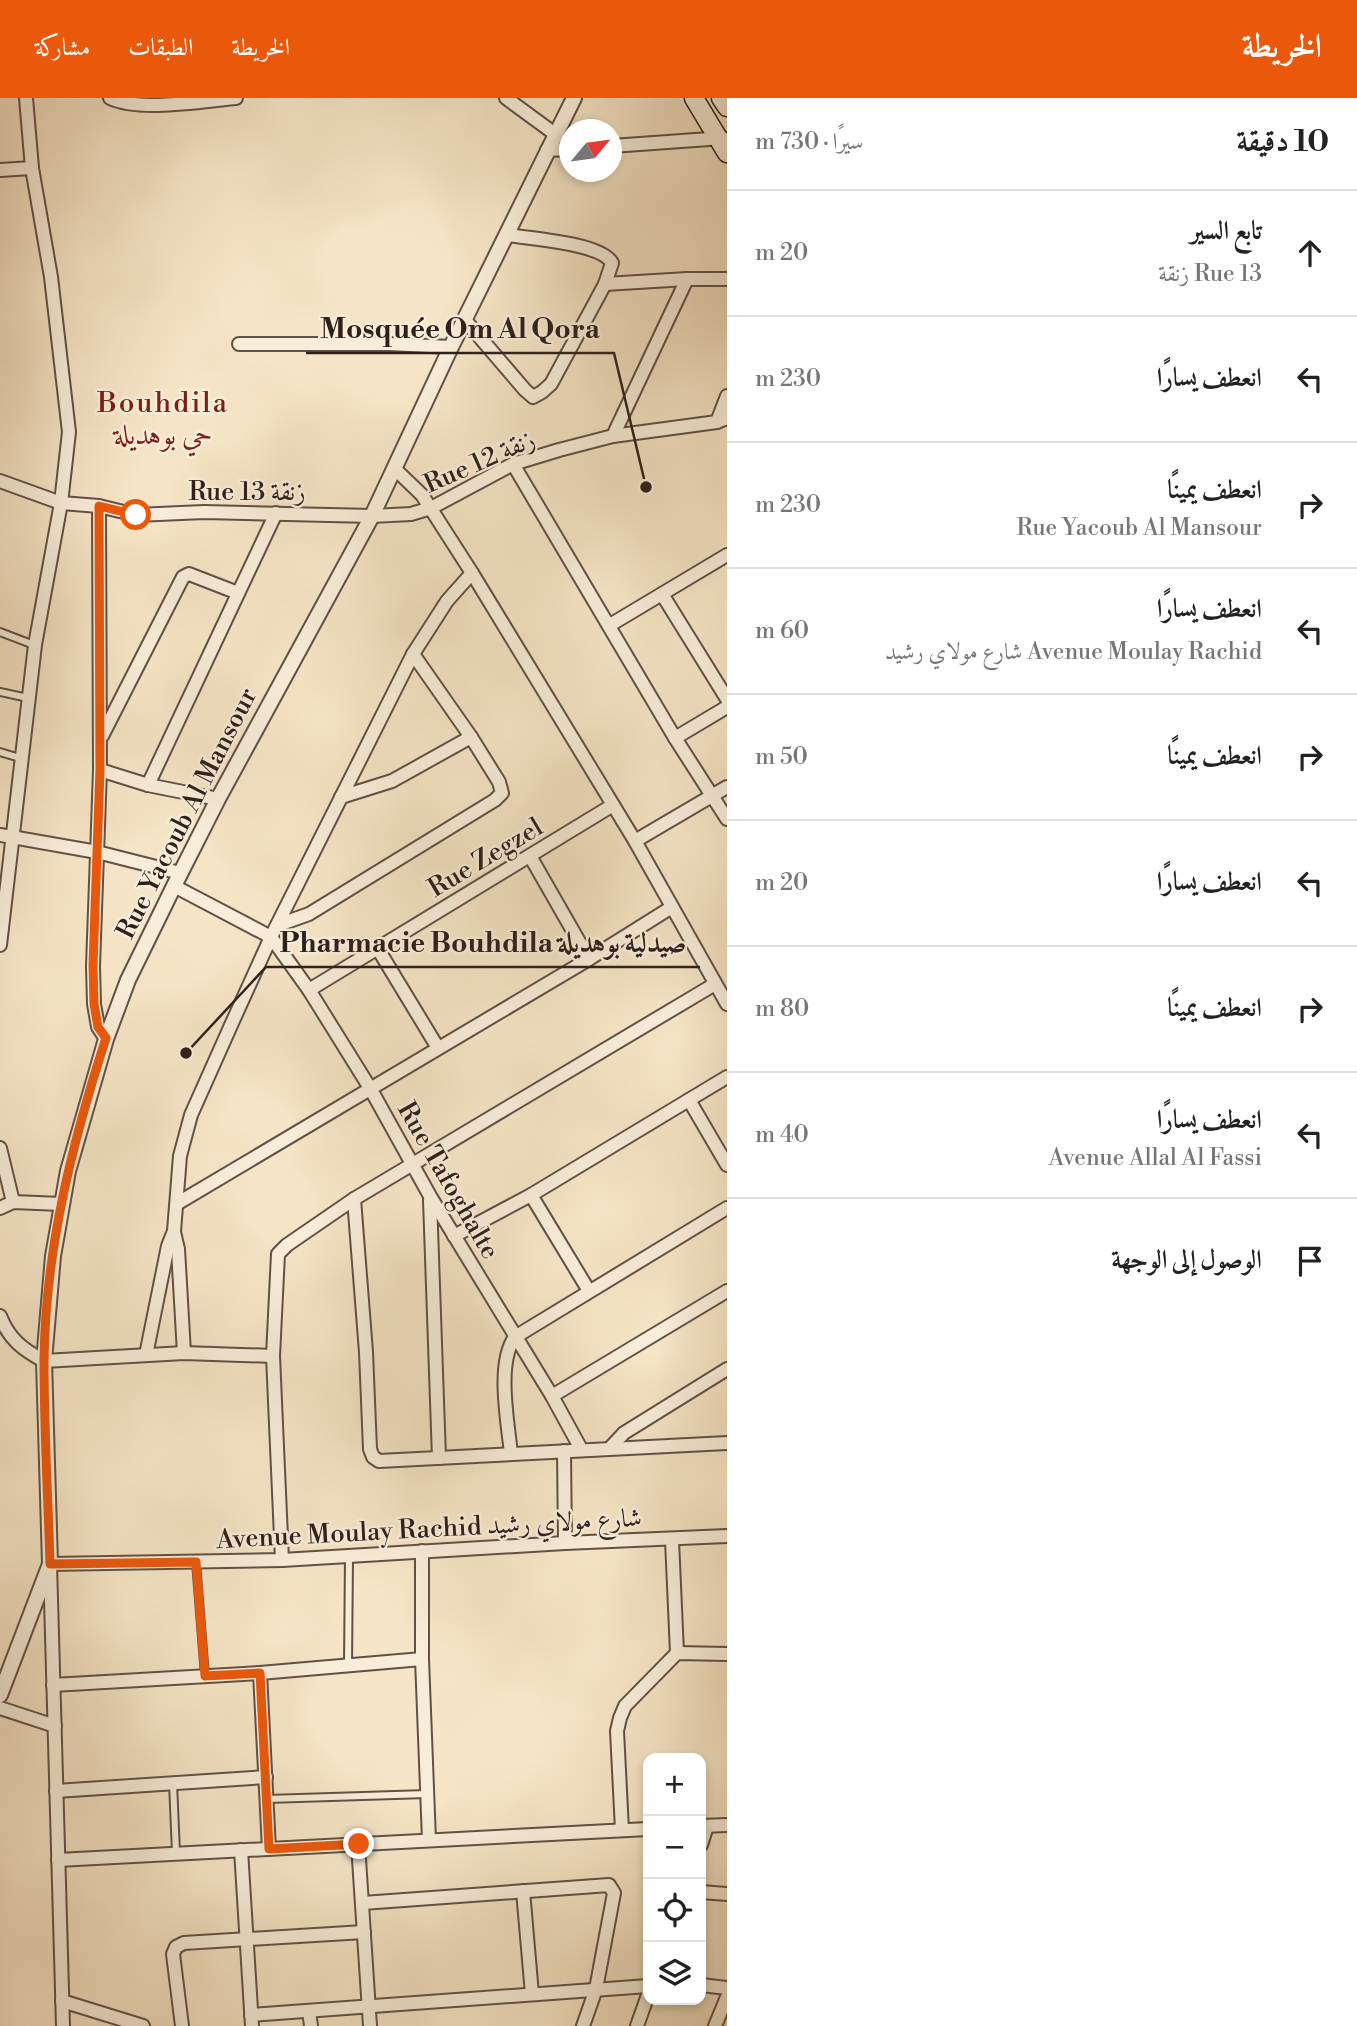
<!DOCTYPE html>
<html lang="ar">
<meta charset="utf-8">
<style>
:root{--surface:#fff;--page:#f6f6f6;--text:#222;--muted:#767676;--line:#e0e0e0;--accent:#ea580c}
body{margin:0;font-family:"Libre Bodoni",Amiri,serif;background:var(--page);color:var(--text);direction:rtl}
.controls{position:absolute;right:21px;bottom:21px;display:grid;overflow:hidden;border-radius:14px;box-shadow:0 4px 10px #0003}
.controls button{width:63px;height:63px;display:grid;place-items:center;padding:0;border:0;border-bottom:2px solid var(--line);background:var(--surface);color:var(--text);font:35px sans-serif}
.compass{position:absolute;left:559px;top:21px;width:63px;height:63px;border-radius:50%;background:var(--surface);box-shadow:0 4px 10px #0003;rotate:61deg}
.stop{position:absolute;width:21px;height:21px;margin:-16px;border:5px solid #ea580c;border-radius:50%;background:#fff}
.stop.end{background:#ea580c;border-color:#fff;box-shadow:0 2px 7px #0008}
.list{margin:0;padding:0;list-style:none}
h2{display:flex;justify-content:space-between;align-items:center;height:91px;margin:0;padding:0 28px;font-size:30px}
h2 small{font-size:23px;font-weight:400;color:var(--muted)}
.list li{display:grid;grid-template-columns:46px 1fr auto;gap:21px;align-items:center;box-sizing:border-box;height:126px;padding:0 28px;border-top:2px solid var(--line)}
.list b{display:block;font-size:26px;white-space:nowrap}
.list p{margin:0;font-size:23px;white-space:nowrap;color:var(--muted)}
.list em{font-size:23px;font-style:normal;color:var(--muted)}
.icon{flex:none;width:38px;height:38px;fill:none;stroke:currentColor;stroke-width:2;stroke-linecap:round;stroke-linejoin:round}
.map{position:relative;flex:none;width:727px;height:1928px;overflow:hidden;direction:ltr}
header{display:flex;align-items:center;gap:42px;box-sizing:border-box;height:98px;padding:0 35px;background:var(--accent);color:#fff}
header strong{font-size:33px}
nav{display:flex;gap:38px;margin-inline-start:auto;font-size:24px}
main{display:flex}
aside{flex:1;background:var(--surface)}
.map>svg:first-child{display:block}
.lines{fill:none;stroke-linecap:round;stroke-linejoin:round}
.service-casing{stroke:#605146;stroke-width:10}
.minor-casing{stroke:#605146;stroke-width:16}
.tertiary-casing{stroke:#605146;stroke-width:18}
.secondary-casing{stroke:#2e201b;stroke-width:21}
.service{stroke:#f8edd9;stroke-width:6}
.minor{stroke:#f8edd9;stroke-width:12}
.tertiary{stroke:#f8edd9;stroke-width:14}
.secondary{stroke:#f8edd9;stroke-width:18}
.route{stroke:#ea580c;stroke-width:9}
.labels{text-anchor:middle;stroke-width:5;stroke-linejoin:round;paint-order:stroke}
.street-label{font-size:26px;fill:#2e201b;stroke:#f8edd9}
.neighbourhood-label{font-size:28px;letter-spacing:2px;fill:#7a1f14;stroke:#f8edd9}
.leader{fill:none;stroke:#2e201b;stroke-width:2.5}
.callout-dot{fill:#2e201b;stroke:#f8edd9;stroke-width:2.5}
.callout-label{font-size:28px;text-anchor:middle;font-weight:bold;fill:#2e201b;stroke:#f8edd9;stroke-width:5;stroke-linejoin:round;paint-order:stroke}
</style>
<header>
<strong>الخريطة</strong>
<nav><a>الخريطة</a><a>الطبقات</a><a>مشاركة</a></nav>
</header>
<main>
<aside>
<h2>10 دقيقة<small>سيرًا · 730 m</small></h2>
<ul class="list">
<li><svg class="icon" aria-label="ahead" viewBox="0 0 24 24"><path d="M12 20V5M6 11l6-6 6 6"/></svg><div><b>تابع السير</b><p>Rue 13 زنقة</p></div><em>20 m</em></li>
<li><svg class="icon" aria-label="left" viewBox="0 0 24 24"><path d="M17 20v-9H6M10 6l-5 5 5 5"/></svg><div><b>انعطف يسارًا</b></div><em>230 m</em></li>
<li><svg class="icon" aria-label="right" viewBox="0 0 24 24"><path d="M7 20v-9h11M14 6l5 5-5 5"/></svg><div><b>انعطف يمينًا</b><p>Rue Yacoub Al Mansour</p></div><em>230 m</em></li>
<li><svg class="icon" aria-label="left" viewBox="0 0 24 24"><path d="M17 20v-9H6M10 6l-5 5 5 5"/></svg><div><b>انعطف يسارًا</b><p>Avenue Moulay Rachid شارع مولاي رشيد</p></div><em>60 m</em></li>
<li><svg class="icon" aria-label="right" viewBox="0 0 24 24"><path d="M7 20v-9h11M14 6l5 5-5 5"/></svg><div><b>انعطف يمينًا</b></div><em>50 m</em></li>
<li><svg class="icon" aria-label="left" viewBox="0 0 24 24"><path d="M17 20v-9H6M10 6l-5 5 5 5"/></svg><div><b>انعطف يسارًا</b></div><em>20 m</em></li>
<li><svg class="icon" aria-label="right" viewBox="0 0 24 24"><path d="M7 20v-9h11M14 6l5 5-5 5"/></svg><div><b>انعطف يمينًا</b></div><em>80 m</em></li>
<li><svg class="icon" aria-label="left" viewBox="0 0 24 24"><path d="M17 20v-9H6M10 6l-5 5 5 5"/></svg><div><b>انعطف يسارًا</b><p>Avenue Allal Al Fassi</p></div><em>40 m</em></li>
<li><svg class="icon" aria-label="arrive" viewBox="0 0 24 24"><path d="M6 21V4h12l-3 4 3 4H6"/></svg><div><b>الوصول إلى الوجهة</b></div></li>
</ul>
</aside>
<div class="map">
<svg width="727" height="1928" viewBox="0 0 727 1928">
<rect width="100%" height="100%" fill="#f5e4c5"/>
<filter id="stains"><feTurbulence type="fractalNoise" baseFrequency=".00286" numOctaves="4"/><feColorMatrix values="0 0 0 0 .2 0 0 0 0 .09 0 0 0 0 .02 0 0 0 .5 -.17"/></filter>
<radialGradient id="worn" r=".72"><stop offset=".6" stop-color="#630" stop-opacity="0"/><stop offset="1" stop-color="#630" stop-opacity=".3"/></radialGradient>
<g class="lines">
<g class="service-casing">
<g id="service">
<path d="M0,534L34,547"/>
<path d="M0,594L28,600"/>
<path d="M0,654L20,660"/>
<path d="M196,1464L205,1578"/>
<path d="M348,1567L349,1458"/>
<path d="M173,1685L176,1755"/>
<path d="M267,1701L427,1696"/>
</g>
</g>
<g class="minor-casing">
<g id="minor">
<path d="M110,0C140,14 202,3 236,0"/>
<path d="M506,0L555,36"/>
<path d="M612,48L723,40"/>
<path d="M547,52L570,51"/>
<path d="M0,72L32,70"/>
<path d="M605,186L687,181H727"/>
<path d="M465,222L525,292L533,299L542,294L551,286L605,186L612,165C601,145 531,141 508,137"/>
<path d="M239,246H389L451,249"/>
<path d="M717,324L727,298"/>
<path d="M613,338L687,181"/>
<path d="M513,366L675,640L727,721"/>
<path d="M394,370L422,397L472,475L635,743L727,906"/>
<path d="M0,383L61,405L99,408L136,417L204,414L372,418L411,416L431,410L513,366L559,352L613,338L717,324L727,320"/>
<path d="M99,408L100,672L93,868L94,906L98,929L106,941"/>
<path d="M662,496L727,601"/>
<path d="M610,527L727,457"/>
<path d="M102,638L183,479L189,476L238,495"/>
<path d="M675,640L727,609"/>
<path d="M100,672L148,687L218,701"/>
<path d="M148,687L276,415"/>
<path d="M341,699L392,683L471,639"/>
<path d="M0,737L97,754L180,775"/>
<path d="M635,743L727,689"/>
<path d="M530,758L589,861"/>
<path d="M174,788L271,839L309,892L370,990L430,1098L552,1298L581,1351"/>
<path d="M278,827L309,816L495,702L502,695L499,684L471,639L413,556"/>
<path d="M0,847L35,547L61,405L69,334L51,179L32,70L26,0"/>
<path d="M378,851L438,950"/>
<path d="M309,892L613,707"/>
<path d="M689,1002L727,1067"/>
<path d="M0,1050L13,1104"/>
<path d="M531,1097L589,1193"/>
<path d="M354,1101L366,1254L370,1351L373,1359L379,1363L727,1345"/>
<path d="M430,1102L439,1360"/>
<path d="M178,1105L589,861L672,809"/>
<path d="M0,1110L13,1104L61,1106"/>
<path d="M174,1134L178,1151L184,1255"/>
<path d="M454,1138L531,1097L727,979"/>
<path d="M0,1218C9,1241 22,1251 44,1263L184,1255L273,1258"/>
<path d="M146,1257L168,1148L174,1133L180,1058L191,1017L232,925L271,839L413,556L447,503L472,475"/>
<path d="M552,1298L727,1193"/>
<path d="M610,1350L624,1335L727,1271"/>
<path d="M564,1353L565,1445"/>
<path d="M511,1356C508,1325 496,1265 515,1239L727,1110"/>
<path d="M672,1442L677,1555"/>
<path d="M282,1462L273,1258L278,1156L287,1147L354,1101L715,886"/>
<path d="M422,1561L429,1742"/>
<path d="M53,1587L260,1575"/>
<path d="M0,1610L55,1628"/>
<path d="M56,1693L266,1679"/>
<path d="M701,1728L727,1727"/>
<path d="M622,1732L617,1633L620,1620L625,1608L677,1555L727,1556"/>
<path d="M358,1746L370,1928"/>
<path d="M701,1747L707,1728"/>
<path d="M269,1751L260,1575L422,1561V1453"/>
<path d="M241,1752L252,1928"/>
<path d="M58,1762L648,1731"/>
<path d="M523,1793L532,1896"/>
<path d="M701,1794L727,1796"/>
<path d="M363,1805L609,1787L614,1795L596,1891L583,1928"/>
<path d="M701,1887L727,1890"/>
<path d="M62,1903L143,1928"/>
<path d="M309,1913L311,1928"/>
<path d="M251,1917L648,1888"/>
<path d="M63,1928L50,1466L282,1462L565,1445L727,1438"/>
<path d="M182,1928L173,1856L176,1849L184,1845L364,1834"/>
<path d="M637,1928L648,1897"/>
<path d="M715,1928L727,1899"/>
</g>
</g>
<g class="tertiary-casing">
<path id="tertiary" d="M0,1597L50,1466L44,1263L53,1158L68,1073L106,941L128,882L174,788L218,701L372,418L451,249L574,0"/>
</g>
<g class="secondary-casing">
<g id="secondary">
<path d="M694,0L727,55"/>
<path d="M721,0L727,9"/>
</g>
</g>
<use href="#service" class="service"/>
<use href="#minor" class="minor"/>
<use href="#tertiary" class="tertiary"/>
<use href="#secondary" class="secondary"/>
</g>
<g class="lines">
<path class="route" d="M136,417L99,408L100,672L93,867L94,906L98,929L106,940C72,1045 45,1153 44,1264C44,1331 48,1399 50,1466L196,1464L205,1578L260,1575L269,1751L359,1746"/>
</g>
<g class="labels">
<g class="street-label">
<text transform="translate(479 363) rotate(-24)" y="9">Rue 12 زنقة</text>
<text x="247" y="402">Rue 13 زنقة</text>
<text transform="translate(186 715) rotate(-63)" y="9">Rue Yacoub Al Mansour</text>
<text transform="translate(485 759) rotate(-31)" y="9">Rue Zegzel</text>
<text transform="translate(449 1082) rotate(60)" y="9">Rue Tafoghalte</text>
<text transform="translate(429 1430) rotate(-3)" y="9">Avenue Moulay Rachid شارع مولاي رشيد</text>
</g>
<g class="neighbourhood-label">
<text x="163" y="314">Bouhdila<tspan x="163" dy="32">حي بوهديلة</tspan></text>
</g>
</g>
<path class="leader" d="M646 389L614 255H306M186 955L266 869H700"/>
<g class="callout-dot">
<circle cx="646" cy="389" r="7"/>
<circle cx="186" cy="955" r="7"/>
</g>
<g class="callout-label">
<text x="460" y="240">Mosquée Om Al Qora</text>
<text x="483" y="854">Pharmacie Bouhdila صيدلية بوهديلة</text>
</g>
<rect width="100%" height="100%" filter="url(#stains)"/>
<rect width="100%" height="100%" fill="url(#worn)"/>
</svg>
<div class="controls">
<button>+</button>
<button>−</button>
<button><svg class="icon" aria-label="locate" viewBox="0 0 24 24"><circle cx="12" cy="12" r="6"/><path d="M12 2v4M12 18v4M2 12h4M18 12h4"/></svg></button>
<button><svg class="icon" aria-label="layers" viewBox="0 0 24 24"><path d="M12 4l9 5-9 5-9-5zM3 14l9 5 9-5"/></svg></button>
</div>
<svg class="compass" viewBox="-18 -18 36 36"><path d="M0-13l5 13h-10z" fill="#e53935"/><path d="M0 13l5-13h-10z" fill="#767676"/></svg>
<div class="stop" style="left:136px;top:417px"></div>
<div class="stop end" style="left:359px;top:1746px"></div>
</div>
</main>
